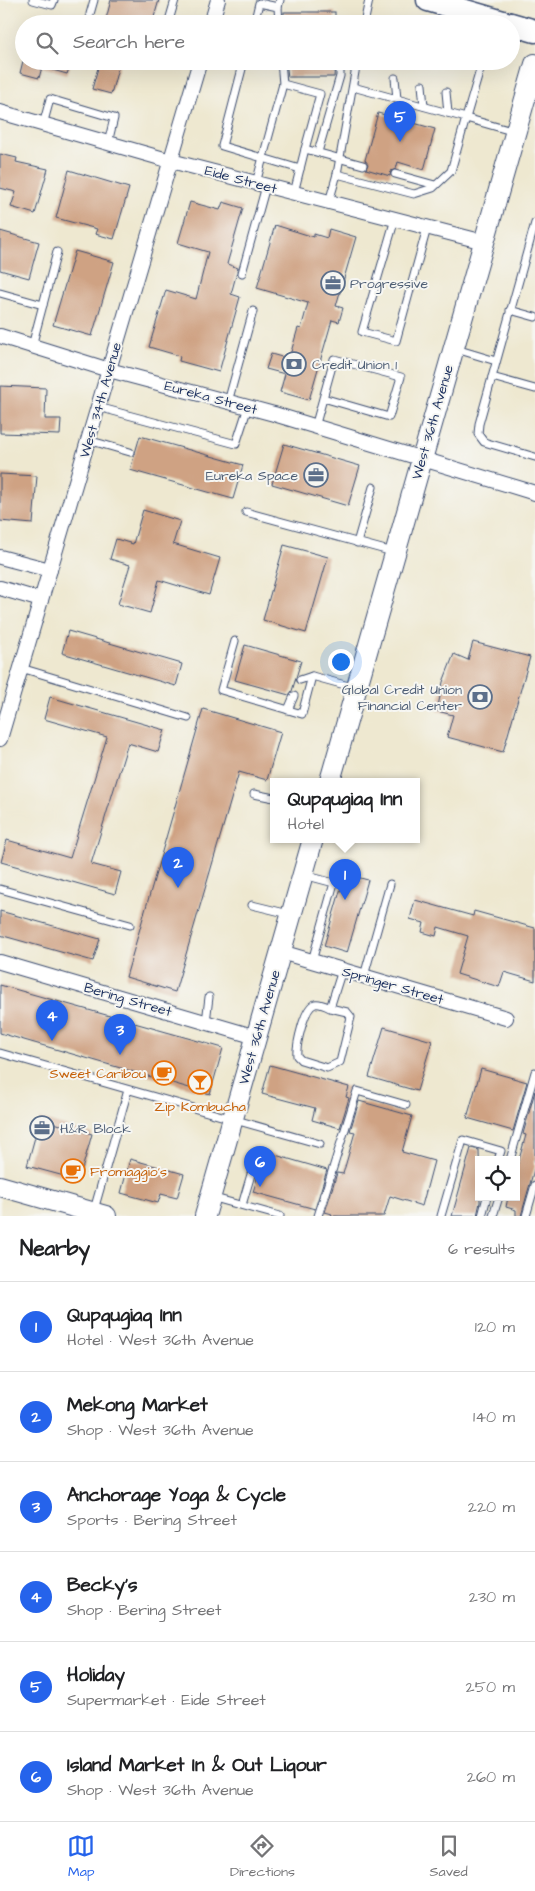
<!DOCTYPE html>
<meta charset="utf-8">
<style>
:root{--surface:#fff;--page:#f6f6f6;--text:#202124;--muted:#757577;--line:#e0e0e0;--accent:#2563eb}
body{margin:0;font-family:"Architects Daughter",sans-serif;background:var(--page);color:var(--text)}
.controls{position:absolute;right:15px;bottom:15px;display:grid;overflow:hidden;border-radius:0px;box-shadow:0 5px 20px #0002}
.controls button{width:45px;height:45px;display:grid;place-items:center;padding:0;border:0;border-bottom:1px solid var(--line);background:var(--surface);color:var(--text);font:25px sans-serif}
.you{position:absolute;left:340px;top:661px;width:18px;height:18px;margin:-12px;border:4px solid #fff;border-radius:50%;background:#1a73e8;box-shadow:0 0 0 8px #1a73e833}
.badge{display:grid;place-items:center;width:32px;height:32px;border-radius:50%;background:var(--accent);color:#fff;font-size:16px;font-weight:700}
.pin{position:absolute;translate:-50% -41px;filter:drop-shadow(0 1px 2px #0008)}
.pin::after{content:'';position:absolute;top:26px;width:18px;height:15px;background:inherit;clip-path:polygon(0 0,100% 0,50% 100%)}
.popup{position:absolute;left:270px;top:778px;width:150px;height:65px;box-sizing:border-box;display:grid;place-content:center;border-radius:0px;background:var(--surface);filter:drop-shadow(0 1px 4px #0005);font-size:16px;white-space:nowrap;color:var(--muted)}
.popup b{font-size:19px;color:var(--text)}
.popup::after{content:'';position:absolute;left:50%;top:100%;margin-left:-10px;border:10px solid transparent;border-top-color:var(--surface)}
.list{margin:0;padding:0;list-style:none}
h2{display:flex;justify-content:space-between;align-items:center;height:65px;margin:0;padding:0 20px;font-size:21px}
h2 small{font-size:16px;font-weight:400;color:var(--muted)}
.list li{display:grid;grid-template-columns:32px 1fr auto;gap:15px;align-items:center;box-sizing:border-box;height:90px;padding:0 20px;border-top:1px solid var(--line)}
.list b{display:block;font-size:19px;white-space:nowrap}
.list p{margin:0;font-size:16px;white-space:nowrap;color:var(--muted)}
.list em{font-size:16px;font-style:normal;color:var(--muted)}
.icon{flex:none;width:28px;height:28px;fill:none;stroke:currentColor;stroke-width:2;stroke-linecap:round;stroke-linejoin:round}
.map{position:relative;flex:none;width:535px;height:1216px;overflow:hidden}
.search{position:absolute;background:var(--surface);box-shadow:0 5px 20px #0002;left:15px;right:15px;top:15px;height:55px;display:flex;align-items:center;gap:12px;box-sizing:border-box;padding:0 18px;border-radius:28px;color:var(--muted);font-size:19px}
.sheet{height:605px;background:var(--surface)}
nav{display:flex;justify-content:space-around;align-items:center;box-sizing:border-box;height:70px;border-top:1px solid var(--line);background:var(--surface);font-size:14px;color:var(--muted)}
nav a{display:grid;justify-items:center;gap:2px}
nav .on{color:var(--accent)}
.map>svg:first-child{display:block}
.building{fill:#cfa283}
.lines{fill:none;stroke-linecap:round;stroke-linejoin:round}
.service-casing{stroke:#3b4b6f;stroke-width:9}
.minor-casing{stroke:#3b4b6f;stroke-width:16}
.secondary-casing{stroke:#3b4b6f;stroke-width:22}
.primary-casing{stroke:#3b4b6f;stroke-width:25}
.service{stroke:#fff;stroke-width:7}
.minor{stroke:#fff;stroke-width:14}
.secondary{stroke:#fff;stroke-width:20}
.primary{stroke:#fff;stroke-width:22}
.labels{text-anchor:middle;stroke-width:4;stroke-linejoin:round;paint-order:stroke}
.street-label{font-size:14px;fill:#1b2f5e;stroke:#f6f6f2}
.service-label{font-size:14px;fill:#4e5e75;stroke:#f6f6f2;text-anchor:start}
.food-label{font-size:14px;fill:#c56008;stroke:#f6f6f2;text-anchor:end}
</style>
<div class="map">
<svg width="535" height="1216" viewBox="0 0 535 1216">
<rect width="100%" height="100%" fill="#f6f6f2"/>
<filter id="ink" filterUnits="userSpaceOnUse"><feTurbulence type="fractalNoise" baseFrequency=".02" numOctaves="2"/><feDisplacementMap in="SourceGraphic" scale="10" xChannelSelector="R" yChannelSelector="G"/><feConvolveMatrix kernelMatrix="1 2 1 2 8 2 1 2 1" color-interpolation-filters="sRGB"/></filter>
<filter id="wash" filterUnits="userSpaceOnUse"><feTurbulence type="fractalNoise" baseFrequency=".0096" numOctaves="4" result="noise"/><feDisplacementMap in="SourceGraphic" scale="20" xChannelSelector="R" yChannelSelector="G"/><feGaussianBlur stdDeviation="1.12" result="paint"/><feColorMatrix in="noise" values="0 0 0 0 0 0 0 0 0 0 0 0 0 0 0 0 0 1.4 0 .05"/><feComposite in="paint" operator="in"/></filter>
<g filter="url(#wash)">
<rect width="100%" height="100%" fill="#eee8d0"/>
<g id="blocks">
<g class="building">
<path d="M111,0H159L152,24H121L106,19Z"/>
<rect x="284" y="12" width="51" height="12"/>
<path d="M23,61H72L67,74L42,67L39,78L20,73Z"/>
<path d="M100,61H120L111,94L92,89Z"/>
<path d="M286,61H335L334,77H288Z"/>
<path d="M378,113L435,129L424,170L398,162L396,169L391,171L390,176L366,169L368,164L365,160Z"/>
<path d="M0,154L17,158L16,162L48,169L35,214L11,207L16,192L0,188Z"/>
<path d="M69,170L129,188L114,239L95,234L97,229L56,218Z"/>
<path d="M190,202L220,210L223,202L243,208L227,264L238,268L231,294L240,297L219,372L179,361L180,356L149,347L166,290L196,299L208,252L178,243Z"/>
<path d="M275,225L314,237V234L327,238L329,229L356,237L336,306L343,308L339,322L332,320L309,400L280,392L285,374L266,369L271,354L289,359L298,328L301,329L308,303L257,288Z"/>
<path d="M0,231L39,242L29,278L0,270Z"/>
<path d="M75,251L114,262L92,336L53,325Z"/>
<path d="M0,386L46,388L45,419H61L60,435L0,433Z"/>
<path d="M140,436L243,465L233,499L130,470Z"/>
<path d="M284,444L360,466L348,506L272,484Z"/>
<path d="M0,474L37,476L33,524L0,521Z"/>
<path d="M143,510L180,521L173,544L220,558L209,595L159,580L150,613L118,604L130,565L110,559L116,539L133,544Z"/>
<path d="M284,545L328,557L306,633L263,620Z"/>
<path d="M68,631L182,664L176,686L62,653Z"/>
<path d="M473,642L530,657L503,752L447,737L453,715L437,711L443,682L454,654L468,660Z"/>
<path d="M245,645L301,661L292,691L289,695L235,680Z"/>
<path d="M50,697L165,730L158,752L128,743L91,864L121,872L115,894L1,862L7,840L70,858L107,737L44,719Z"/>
<path d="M203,709L281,732L267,780L239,772L175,992L126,977Z"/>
<path d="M345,874L368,880L347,953L324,946Z"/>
<path d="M415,900L473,916L474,911L535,928V981L504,972L499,987L457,974L468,936L438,927L436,936L422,932L424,923L410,919Z"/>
<path d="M0,911L100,939L93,961L0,935Z"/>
<path d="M0,985L223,1048L210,1094L0,1033Z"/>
<path d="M384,1027L432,1041L417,1091L369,1077Z"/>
<path d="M270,1065L349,1087L346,1097L349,1098L340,1128L312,1120L315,1108L262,1094Z"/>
<path d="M481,1069L527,1082L513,1131L467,1118Z"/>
<path d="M535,1091V1166L521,1216H516V1210L506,1207L508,1197H516V1170L526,1135L523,1134Z"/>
<path d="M359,1101L412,1116L402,1152L434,1161L422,1206L390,1196L384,1216H331L332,1214L325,1212L337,1173L343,1174L355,1132L350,1131Z"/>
<path d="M40,1119L92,1134L79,1180L27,1166Z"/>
<path d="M471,1148L479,1150L480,1202L477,1216H452Z"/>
<path d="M265,1152L327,1170L315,1209L253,1192Z"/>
<path d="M130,1159L184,1174L177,1198L161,1194L158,1203L121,1193Z"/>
</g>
</g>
</g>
<g filter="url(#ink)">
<use href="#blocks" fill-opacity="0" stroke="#3b4b6f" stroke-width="1"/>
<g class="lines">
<g class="service-casing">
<g id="service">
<path d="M33,0L52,5L54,0"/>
<path d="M278,7L280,0"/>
<path d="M90,14L94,0"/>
<path d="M168,24L175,0"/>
<path d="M254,24L259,3L278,7L279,24"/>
<path d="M364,24L369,0"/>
<path d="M244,61L222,146L300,169"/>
<path d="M281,61L283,84"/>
<path d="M395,78L397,99"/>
<path d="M422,85L424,106"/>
<path d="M353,87L466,118L482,63L477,61"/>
<path d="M446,92L448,113"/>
<path d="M43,125L50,99L114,118L108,143"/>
<path d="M318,152L340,76V61"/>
<path d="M337,174L357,61"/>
<path d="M395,174L435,185"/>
<path d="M256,183L283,84L320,94L305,149"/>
<path d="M294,193L305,149L363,165"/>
<path d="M329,202L337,174L414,194L433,188L451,171L466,118L515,132"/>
<path d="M395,219L362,332L396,341L427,228"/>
<path d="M535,223L479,424L478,434L484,442L535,457"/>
<path d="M242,273L266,186"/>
<path d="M0,293L43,305"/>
<path d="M510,310L535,317"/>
<path d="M32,346L57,252"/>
<path d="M456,349L496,361"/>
<path d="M492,377L535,389"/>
<path d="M228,402L253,311"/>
<path d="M98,407L236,444L248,407"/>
<path d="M315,427L334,359L401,377L389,417L323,398"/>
<path d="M88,440L130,452"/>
<path d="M246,512L393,552"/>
<path d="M357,543L373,487"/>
<path d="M235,641L221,690L302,714L312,676L356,688"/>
<path d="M21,668L188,718"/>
<path d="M300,680L312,676"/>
<path d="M288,710L294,696"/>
<path d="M254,794L274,798"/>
<path d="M304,875L334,883L312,961"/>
<path d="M0,889L130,925"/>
<path d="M252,905L289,914"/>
<path d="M364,976L390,884"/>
<path d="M330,1008L347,1012L351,1017L340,1062L327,1068L301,1060L297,1056C296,1046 304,1007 315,1004C320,1003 326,1006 330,1008L342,970"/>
<path d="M206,1022L209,997"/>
<path d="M0,1053L320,1144"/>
<path d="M510,1160L535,1072"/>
<path d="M211,1197L280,1216"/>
<path d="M242,1205L257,1154"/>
<path d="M94,1210L128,1090"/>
<path d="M318,1216L357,1091L406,1105"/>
<path d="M441,1216L463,1140L501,1151L498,1160"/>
<path d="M482,1216L487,1197"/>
<path d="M493,1216L499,1197"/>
<path d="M526,1216L535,1185"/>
</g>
</g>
<g class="minor-casing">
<g id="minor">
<path d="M211,24L218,0"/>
<path d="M0,112L171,161L484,242"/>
<path d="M0,336L109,370L274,414L535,493"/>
<path d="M0,557L50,570"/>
<path d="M0,588L41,600"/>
<path d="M0,739L200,61"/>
<path d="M281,952L506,1018"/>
<path d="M0,962L256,1037"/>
</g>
</g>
<g class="secondary-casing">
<g id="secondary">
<path d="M330,781L535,64"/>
<path d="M0,1186L106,1216"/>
<path d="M205,1216L313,839"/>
</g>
</g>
<g class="primary-casing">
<g id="primary">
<path d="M428,0L510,24"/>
<path d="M511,24L535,31"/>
</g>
</g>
<use href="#service" class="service"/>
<use href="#minor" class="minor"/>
<use href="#secondary" class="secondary"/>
<use href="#primary" class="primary"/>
</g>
</g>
<defs>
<g id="office-ring" transform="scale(1.25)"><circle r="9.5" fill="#f6f6f2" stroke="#5c6f8a" stroke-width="1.5"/><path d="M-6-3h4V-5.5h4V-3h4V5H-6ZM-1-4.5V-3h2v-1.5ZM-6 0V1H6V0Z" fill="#5c6f8a"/></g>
<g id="bank-ring" transform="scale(1.25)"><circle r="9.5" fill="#f6f6f2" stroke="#5c6f8a" stroke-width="1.5"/><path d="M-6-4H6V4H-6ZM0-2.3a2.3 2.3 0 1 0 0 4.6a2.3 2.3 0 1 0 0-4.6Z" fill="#5c6f8a"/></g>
<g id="cafe-ring" transform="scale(1.25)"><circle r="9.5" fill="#f6f6f2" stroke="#e8710a" stroke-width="1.5"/><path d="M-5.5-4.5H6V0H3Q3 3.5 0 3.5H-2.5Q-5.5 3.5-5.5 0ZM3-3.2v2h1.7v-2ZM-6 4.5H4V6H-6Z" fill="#e8710a"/></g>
<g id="bar-ring" transform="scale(1.25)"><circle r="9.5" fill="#f6f6f2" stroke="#e8710a" stroke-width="1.5"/><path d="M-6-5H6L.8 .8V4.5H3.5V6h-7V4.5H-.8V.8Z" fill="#e8710a"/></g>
</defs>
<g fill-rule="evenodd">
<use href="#office-ring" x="333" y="283"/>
<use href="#bank-ring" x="294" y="364"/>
<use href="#office-ring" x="316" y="475"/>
<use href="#bank-ring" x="480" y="697"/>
<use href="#cafe-ring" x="164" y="1073"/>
<use href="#bar-ring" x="200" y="1082"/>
<use href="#office-ring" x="42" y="1128"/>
<use href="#cafe-ring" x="73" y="1171"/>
</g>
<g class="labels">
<g class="street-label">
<text transform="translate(241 179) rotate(15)" y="5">Eide Street</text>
<text transform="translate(211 397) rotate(15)" y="5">Eureka Street</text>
<text transform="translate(100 400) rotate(-74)" y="5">West 34th Avenue</text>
<text transform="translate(432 422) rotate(-74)" y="5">West 36th Avenue</text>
<text transform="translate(393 985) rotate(16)" y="5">Springer Street</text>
<text transform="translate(128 999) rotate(16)" y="5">Bering Street</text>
<text transform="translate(259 1027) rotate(-74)" y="5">West 36th Avenue</text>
</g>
<g class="service-label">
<text x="350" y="288">Progressive</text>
<text x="312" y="369">Credit Union 1</text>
<text x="298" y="480" text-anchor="end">Eureka Space</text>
<text x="462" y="694" text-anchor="end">Global Credit Union<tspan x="462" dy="16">Financial Center</tspan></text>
<text x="60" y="1133">H&amp;R Block</text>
</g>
<g class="food-label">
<text x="146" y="1078">Sweet Caribou</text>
<text x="200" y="1111" text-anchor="middle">Zip Kombucha</text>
<text x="90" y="1176" text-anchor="start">Fromaggio's</text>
</g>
</g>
</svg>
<div class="controls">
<button><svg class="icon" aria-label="locate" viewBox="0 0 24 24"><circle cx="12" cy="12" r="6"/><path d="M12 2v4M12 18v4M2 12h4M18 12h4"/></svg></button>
</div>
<div class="you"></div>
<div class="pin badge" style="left:345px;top:900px">1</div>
<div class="popup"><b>Qupqugiaq Inn</b>Hotel</div>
<div class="pin badge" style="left:178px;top:888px">2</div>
<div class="pin badge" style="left:120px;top:1055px">3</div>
<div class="pin badge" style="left:52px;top:1041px">4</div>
<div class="pin badge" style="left:400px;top:142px">5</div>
<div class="pin badge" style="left:260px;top:1187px">6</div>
<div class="search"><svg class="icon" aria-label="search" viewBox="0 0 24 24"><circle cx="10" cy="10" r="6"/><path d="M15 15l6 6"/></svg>Search here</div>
</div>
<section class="sheet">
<h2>Nearby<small>6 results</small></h2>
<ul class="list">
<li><span class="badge">1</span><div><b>Qupqugiaq Inn</b><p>Hotel · West 36th Avenue</p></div><em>120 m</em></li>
<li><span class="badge">2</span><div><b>Mekong Market</b><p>Shop · West 36th Avenue</p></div><em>140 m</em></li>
<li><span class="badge">3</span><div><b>Anchorage Yoga &amp; Cycle</b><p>Sports · Bering Street</p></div><em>220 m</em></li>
<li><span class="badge">4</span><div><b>Becky's</b><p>Shop · Bering Street</p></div><em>230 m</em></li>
<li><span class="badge">5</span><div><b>Holiday</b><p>Supermarket · Eide Street</p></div><em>250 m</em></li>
<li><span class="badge">6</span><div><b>Island Market In &amp; Out Liqour</b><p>Shop · West 36th Avenue</p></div><em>260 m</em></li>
</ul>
</section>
<nav>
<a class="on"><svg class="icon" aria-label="map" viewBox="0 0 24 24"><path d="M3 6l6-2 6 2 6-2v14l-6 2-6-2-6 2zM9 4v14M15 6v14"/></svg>Map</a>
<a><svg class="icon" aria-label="directions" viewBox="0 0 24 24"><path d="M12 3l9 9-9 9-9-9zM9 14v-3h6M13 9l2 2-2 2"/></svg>Directions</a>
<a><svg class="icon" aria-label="saved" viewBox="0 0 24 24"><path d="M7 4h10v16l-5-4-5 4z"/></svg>Saved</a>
</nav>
